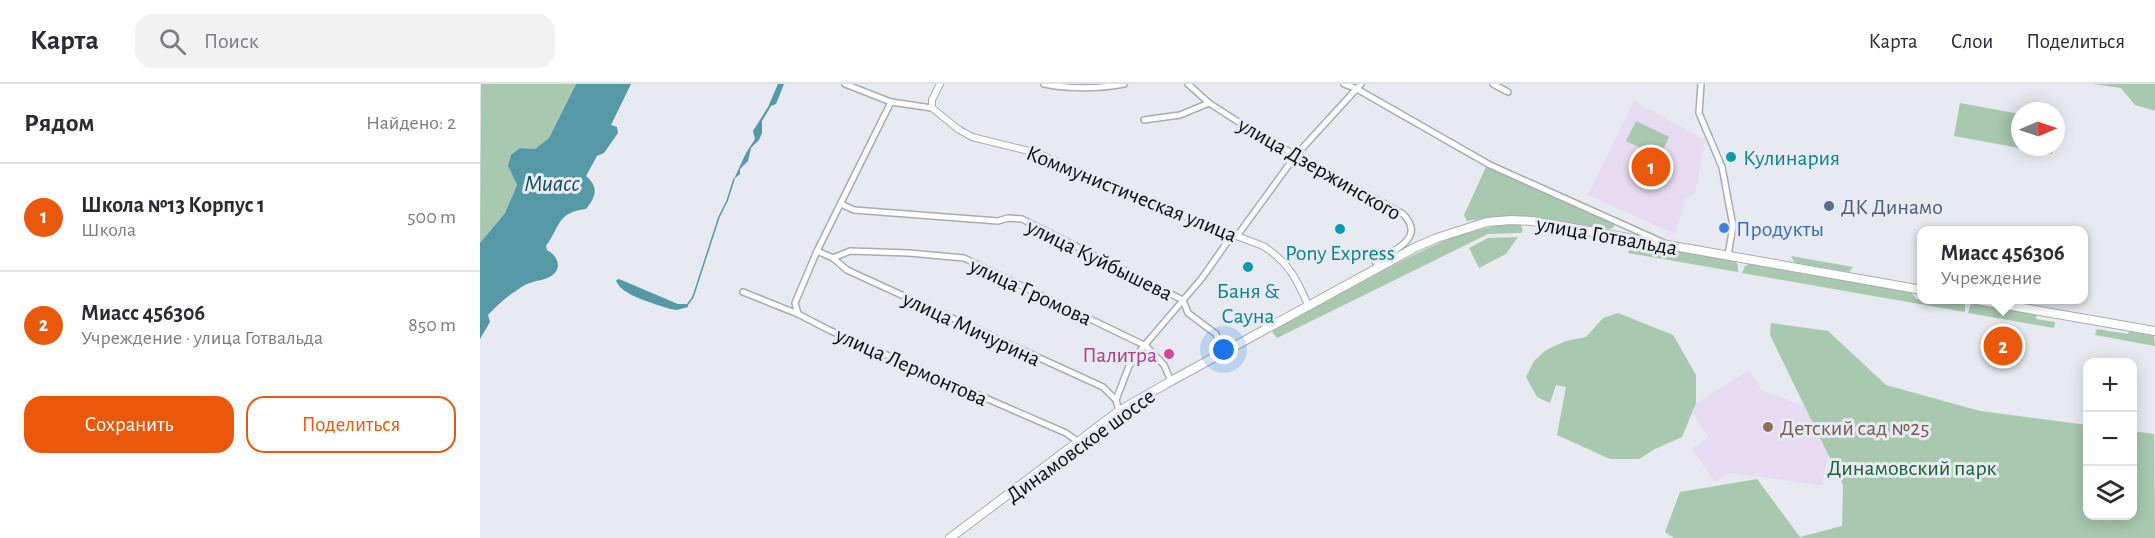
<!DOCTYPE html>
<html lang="ru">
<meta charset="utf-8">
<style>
:root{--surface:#fff;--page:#f2f2f3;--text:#2b2b33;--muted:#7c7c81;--line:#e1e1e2;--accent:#ea580c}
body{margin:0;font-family:"Alegreya Sans",sans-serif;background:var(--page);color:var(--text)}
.controls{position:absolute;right:18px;bottom:18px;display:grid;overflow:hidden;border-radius:12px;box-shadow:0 3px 15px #0003}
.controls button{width:54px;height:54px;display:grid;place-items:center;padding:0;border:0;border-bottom:2px solid var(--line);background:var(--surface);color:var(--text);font:30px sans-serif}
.compass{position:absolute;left:1531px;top:18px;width:54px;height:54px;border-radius:50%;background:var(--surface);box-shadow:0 3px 15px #0003;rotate:88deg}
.you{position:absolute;left:744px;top:266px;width:21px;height:21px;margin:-15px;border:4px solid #fff;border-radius:50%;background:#1a73e8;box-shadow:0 0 0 9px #1a73e833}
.badge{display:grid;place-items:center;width:39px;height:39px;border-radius:50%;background:var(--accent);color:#fff;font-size:20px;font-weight:700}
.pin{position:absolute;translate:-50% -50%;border:3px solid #fff;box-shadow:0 2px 6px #0006}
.popup{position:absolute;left:1437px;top:142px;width:171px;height:78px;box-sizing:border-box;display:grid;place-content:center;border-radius:12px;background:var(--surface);filter:drop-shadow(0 2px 4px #0005);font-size:20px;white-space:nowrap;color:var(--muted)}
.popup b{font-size:22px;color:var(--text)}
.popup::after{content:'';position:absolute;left:50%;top:100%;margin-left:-12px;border:12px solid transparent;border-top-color:var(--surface)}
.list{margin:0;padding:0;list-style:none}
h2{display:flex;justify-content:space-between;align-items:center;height:78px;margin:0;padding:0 24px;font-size:26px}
h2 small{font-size:20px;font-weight:400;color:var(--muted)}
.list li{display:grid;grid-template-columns:39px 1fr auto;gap:18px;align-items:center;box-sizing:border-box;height:108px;padding:0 24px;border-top:2px solid var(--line)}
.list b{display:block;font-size:22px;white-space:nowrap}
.list p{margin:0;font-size:20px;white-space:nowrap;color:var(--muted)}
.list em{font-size:20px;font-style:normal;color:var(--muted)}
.actions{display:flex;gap:12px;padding:18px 24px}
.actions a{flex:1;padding:14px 0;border:2px solid var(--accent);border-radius:18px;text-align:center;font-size:21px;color:var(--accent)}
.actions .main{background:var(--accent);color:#fff}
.icon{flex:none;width:33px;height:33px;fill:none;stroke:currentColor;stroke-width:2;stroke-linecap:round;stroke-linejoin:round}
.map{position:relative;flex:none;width:1675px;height:454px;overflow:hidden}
header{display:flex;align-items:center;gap:36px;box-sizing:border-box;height:84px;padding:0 30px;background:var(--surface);border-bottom:2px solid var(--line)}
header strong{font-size:28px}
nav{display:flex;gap:33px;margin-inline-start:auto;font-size:21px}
.search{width:420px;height:54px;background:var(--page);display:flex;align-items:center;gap:15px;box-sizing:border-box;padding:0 21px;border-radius:18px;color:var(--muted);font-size:22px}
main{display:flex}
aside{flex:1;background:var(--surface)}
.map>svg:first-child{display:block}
.education{fill:#e6dbf0}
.green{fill:#a8c8b0}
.water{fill:#5699a6}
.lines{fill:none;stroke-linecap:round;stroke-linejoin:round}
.stream{stroke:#5699a6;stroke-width:1.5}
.minor-casing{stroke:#a8abb1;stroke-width:8}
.tertiary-casing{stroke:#a8abb1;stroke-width:8}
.primary-casing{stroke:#a8abb1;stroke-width:10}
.minor{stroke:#fff;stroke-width:5}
.tertiary{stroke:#fff;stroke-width:6}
.primary{stroke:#fff;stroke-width:8}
.culture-dot{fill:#0f9aa8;stroke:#e7eaf0;stroke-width:2}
.service-dot{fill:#5c6f8a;stroke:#e7eaf0;stroke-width:2}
.shop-dot{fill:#3f7fe0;stroke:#e7eaf0;stroke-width:2}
.hotel-dot{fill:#d1479c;stroke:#e7eaf0;stroke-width:2}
.education-dot{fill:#8d6e63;stroke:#e7eaf0;stroke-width:2}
.labels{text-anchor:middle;stroke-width:6;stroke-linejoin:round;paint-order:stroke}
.culture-label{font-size:22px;fill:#0d838f;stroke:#e7eaf0}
.street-label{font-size:22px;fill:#0b0c0e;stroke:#e7eaf0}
.service-label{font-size:22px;fill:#4e5e75;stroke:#e7eaf0;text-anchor:start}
.shop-label{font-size:22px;fill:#366cbe;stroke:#e7eaf0;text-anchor:start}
.hotel-label{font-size:22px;fill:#b23c85;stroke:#e7eaf0;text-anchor:end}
.education-label{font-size:22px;fill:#785e54;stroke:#e7eaf0;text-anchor:start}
.park-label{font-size:22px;fill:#196236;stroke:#e7eaf0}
.water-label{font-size:24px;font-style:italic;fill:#0e4b55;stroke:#e7eaf0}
</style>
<header>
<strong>Карта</strong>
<div class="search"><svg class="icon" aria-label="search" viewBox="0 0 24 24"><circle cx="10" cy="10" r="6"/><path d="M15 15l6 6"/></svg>Поиск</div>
<nav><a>Карта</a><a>Слои</a><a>Поделиться</a></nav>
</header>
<main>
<aside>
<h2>Рядом<small>Найдено: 2</small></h2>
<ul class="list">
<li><span class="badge">1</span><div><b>Школа №13 Корпус 1</b><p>Школа</p></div><em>500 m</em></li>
<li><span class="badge">2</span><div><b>Миасс 456306</b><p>Учреждение · улица Готвальда</p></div><em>850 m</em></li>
</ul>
<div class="actions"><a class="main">Сохранить</a><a>Поделиться</a></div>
</aside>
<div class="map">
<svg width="1675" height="454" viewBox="0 0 1675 454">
<rect width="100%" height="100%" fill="#e7eaf0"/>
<g class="education">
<path d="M1154,17L1225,56L1215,109L1206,114L1195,150L1108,111Z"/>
<path d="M1269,286L1282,307L1356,333L1342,401L1250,389L1235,398L1212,365L1228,353L1209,324Z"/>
</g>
<g class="green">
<path d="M1,0H96L69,54L55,65L40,64L28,82L37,101L25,129L0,159Z"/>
<path d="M1613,0H1675V27L1655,21L1641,4Z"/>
<path d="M1480,19L1540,30V63H1574L1572,70L1474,52Z"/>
<path d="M1156,37L1189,53L1180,73L1146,57Z"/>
<path d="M1006,83L1132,137L1134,140V143L1130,145L1032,131L987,137L984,131Z"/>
<path d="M1031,140H1040L1043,146L1041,149L1008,150L797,254L793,249L792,246C824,229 855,213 886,196C932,171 979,145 1031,140Z"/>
<path d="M1038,153L1026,170L999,184L989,164L1008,154Z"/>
<path d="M1155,159L1255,177L1258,181V188L1148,169L1151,162Z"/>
<path d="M1311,172L1373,183L1369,188L1317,179L1314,178Z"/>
<path d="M1269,180L1431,208L1436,215L1456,218L1459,216L1485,218V228L1262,189L1265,182Z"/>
<path d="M1491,219L1557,231L1556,235L1575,238L1574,244L1488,229Z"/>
<path d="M1138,229L1193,251L1216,291V319L1202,353L1175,365L1159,375H1130L1077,351L1086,303L1076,301L1070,319L1057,313L1046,293L1054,277L1066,266L1086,257L1106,253L1123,234Z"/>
<path d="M1291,239L1348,247L1406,301L1500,327L1607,341L1608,432H1652L1653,347L1674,350L1675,454H1194L1185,448L1200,408L1277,395L1320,453L1362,442L1363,401L1290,251Z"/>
<path d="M1617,245L1648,250L1649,247L1674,252L1675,262L1615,251Z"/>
</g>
<g class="water">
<path d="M96,0H151L131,41L137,43L138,49L124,69L117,72L106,92C119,103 116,113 106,125C77,128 80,143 66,162L67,166C75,170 82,180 75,189C68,197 53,196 45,201C30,210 19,219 8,231L10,238L0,255V159L25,129L37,101L28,82L31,71L40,64L55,65L69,54Z"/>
<path d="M298,0H304L296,20L291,22L282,37V49L279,56L271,64L268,77L260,85V90L254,95L266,69L275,55L273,47L288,23Z"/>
<path d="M139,195L198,220H208V223L197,226L190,225C176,220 139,211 136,196Z"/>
</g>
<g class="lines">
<path class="stream" d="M208,220L213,213L239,133L247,117L254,95"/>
<g class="minor-casing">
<g id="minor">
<path d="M564,0C590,5 617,5 644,0"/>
<path d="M708,0L729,19L774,48L923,130C947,154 913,167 895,178"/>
<path d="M864,0L877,5L1010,81L1182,158"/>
<path d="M1013,0L1028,8"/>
<path d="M1221,0L1219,29L1242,83L1253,142L1248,171"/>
<path d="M411,18L452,24"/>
<path d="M664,36L700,31L729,19"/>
<path d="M361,120L374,126L518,137L528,134L542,135L703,216L708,229L736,250L742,270"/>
<path d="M337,167L353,174L367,186L623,303L636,316L639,327"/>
<path d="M353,174L370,167L429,169L484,174L666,262L684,281L691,297"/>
<path d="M263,208L318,230L349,246L586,349L600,359"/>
<path d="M318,230L315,219L337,167L411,18L365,0"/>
<path d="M636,316L649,282L657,270L722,194L748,157L757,152L816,71L881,0"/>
</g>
</g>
<g class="tertiary-casing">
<path id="tertiary" d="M460,0L452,16V24L478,45L492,53L557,69L650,111L783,162C809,178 817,196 829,223"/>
</g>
<g class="primary-casing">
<g id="primary">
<path d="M1497,216L1675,247"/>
<path d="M470,454L639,327L691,297L936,163L957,154L1007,138L1031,136L1052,137L1442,206"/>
</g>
</g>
<use href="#minor" class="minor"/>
<use href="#tertiary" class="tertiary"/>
<use href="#primary" class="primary"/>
</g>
<g class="culture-dot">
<circle cx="1251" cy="73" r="6"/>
<circle cx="860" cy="145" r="6"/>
<circle cx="768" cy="183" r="6"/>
</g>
<circle class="service-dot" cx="1349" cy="122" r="6"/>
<circle class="shop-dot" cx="1244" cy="144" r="6"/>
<circle class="hotel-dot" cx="689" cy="270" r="6"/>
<circle class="education-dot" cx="1288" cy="343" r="6"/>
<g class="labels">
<g class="culture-label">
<text x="1263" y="81" text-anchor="start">Кулинария</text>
<text x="860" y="176">Pony Express</text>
<text x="768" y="214">Баня &amp;<tspan x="768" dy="25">Сауна</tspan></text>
</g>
<g class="street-label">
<text transform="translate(840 84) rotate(30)" y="8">улица Дзержинского</text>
<text transform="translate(652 109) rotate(22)" y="8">Коммунистическая улица</text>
<text transform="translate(1127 151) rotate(10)" y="8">улица Готвальда</text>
<text transform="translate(620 175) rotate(26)" y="8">улица Куйбышева</text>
<text transform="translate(551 207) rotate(25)" y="8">улица Громова</text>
<text transform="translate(492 244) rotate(25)" y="8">улица Мичурина</text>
<text transform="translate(432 282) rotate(24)" y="8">улица Лермонтова</text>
<text transform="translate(600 361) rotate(-36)" y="8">Динамовское шоссе</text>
</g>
<g class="service-label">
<text x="1361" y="130">ДК Динамо</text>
</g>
<g class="shop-label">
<text x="1256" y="152">Продукты</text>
</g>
<g class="hotel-label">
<text x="677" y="278">Палитра</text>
</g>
<g class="education-label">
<text x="1300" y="351">Детский сад №25</text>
</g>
<g class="park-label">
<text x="1432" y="391">Динамовский парк</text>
</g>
<g class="water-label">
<text x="72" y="107">Миасс</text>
</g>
</g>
</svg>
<div class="controls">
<button>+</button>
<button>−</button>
<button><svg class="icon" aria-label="layers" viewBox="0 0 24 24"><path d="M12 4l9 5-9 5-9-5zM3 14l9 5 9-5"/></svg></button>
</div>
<svg class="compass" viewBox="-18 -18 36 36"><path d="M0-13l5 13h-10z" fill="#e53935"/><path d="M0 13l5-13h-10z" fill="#7c7c81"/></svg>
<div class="you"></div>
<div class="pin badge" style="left:1171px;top:83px">1</div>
<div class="pin badge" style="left:1523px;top:262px">2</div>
<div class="popup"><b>Миасс 456306</b>Учреждение</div>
</div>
</main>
